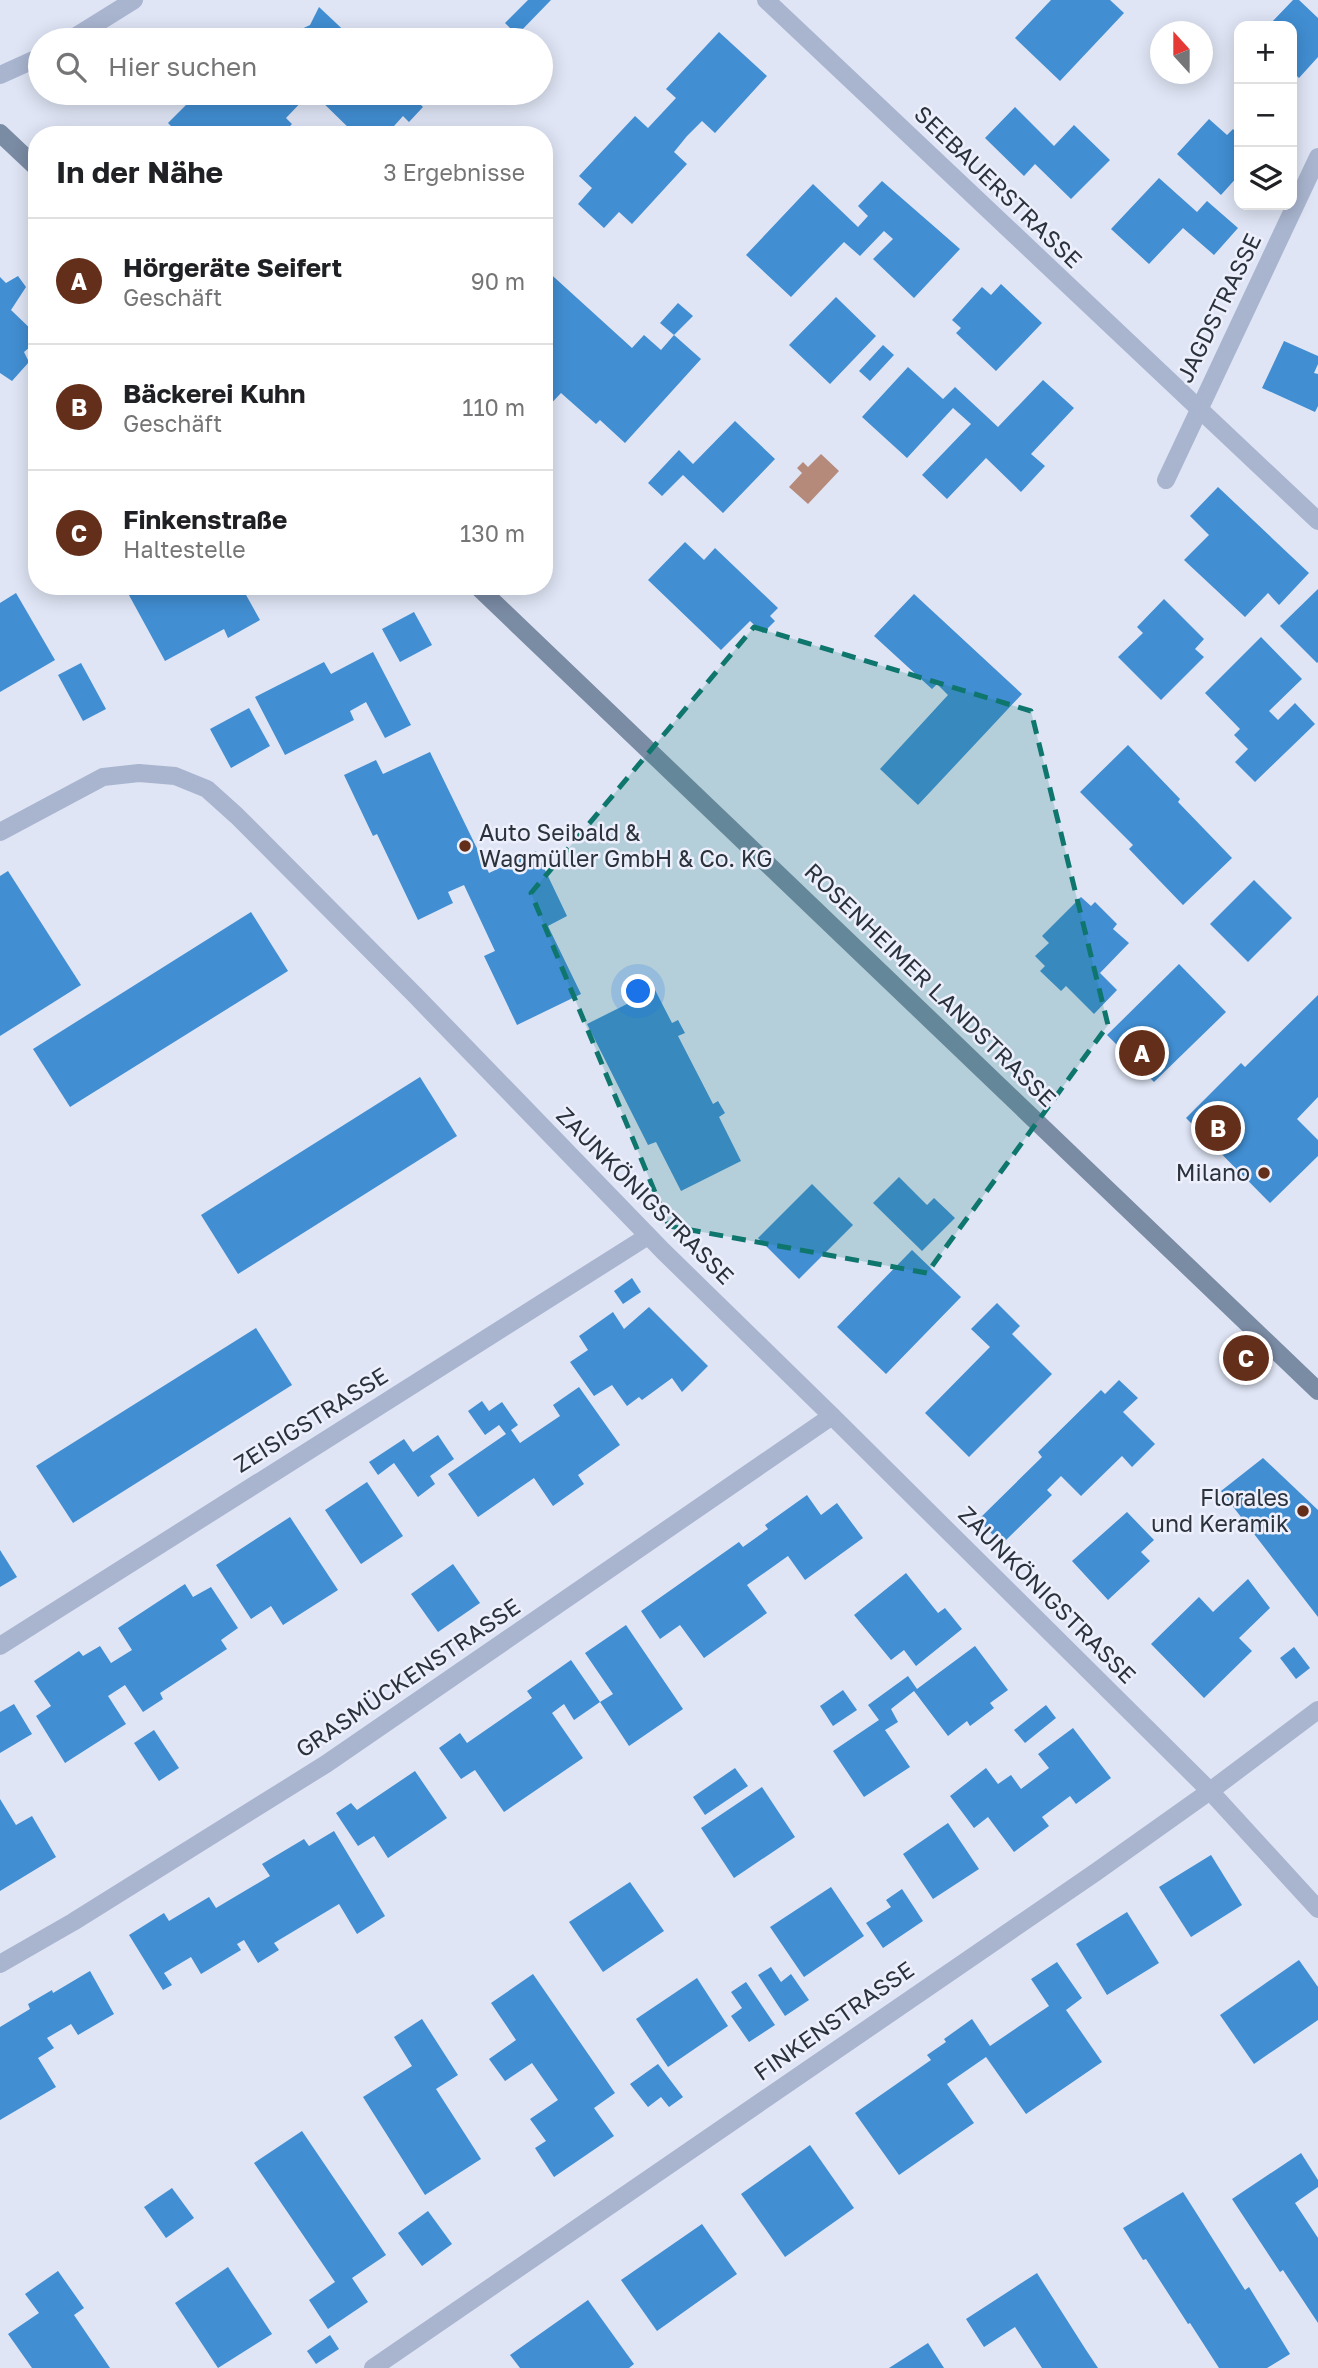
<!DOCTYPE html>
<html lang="de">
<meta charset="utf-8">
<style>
:root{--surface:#fff;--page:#f2f2f2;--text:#202124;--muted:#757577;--line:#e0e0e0;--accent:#632f1a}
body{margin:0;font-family:"Golos Text",sans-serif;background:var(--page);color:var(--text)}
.controls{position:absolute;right:21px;top:21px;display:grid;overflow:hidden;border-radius:14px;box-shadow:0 4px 18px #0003}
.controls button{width:63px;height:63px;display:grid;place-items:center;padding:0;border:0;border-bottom:2px solid var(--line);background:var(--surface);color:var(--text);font:35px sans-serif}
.compass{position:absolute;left:1150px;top:21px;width:63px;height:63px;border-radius:50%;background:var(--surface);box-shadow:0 4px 18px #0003;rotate:339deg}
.you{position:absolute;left:639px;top:992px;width:24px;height:24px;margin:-18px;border:5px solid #fff;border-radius:50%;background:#1a73e8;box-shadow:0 0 0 10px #1a73e833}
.badge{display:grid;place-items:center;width:46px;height:46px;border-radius:50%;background:var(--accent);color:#fff;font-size:23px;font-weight:700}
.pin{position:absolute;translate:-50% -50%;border:4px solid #fff;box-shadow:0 2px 7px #0006}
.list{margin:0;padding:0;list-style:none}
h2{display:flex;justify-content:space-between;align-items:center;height:91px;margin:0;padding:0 28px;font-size:30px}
h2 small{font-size:23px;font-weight:400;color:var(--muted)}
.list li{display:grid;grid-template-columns:46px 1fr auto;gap:21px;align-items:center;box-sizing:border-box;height:126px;padding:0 28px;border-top:2px solid var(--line)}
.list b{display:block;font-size:26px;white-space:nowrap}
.list p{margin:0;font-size:23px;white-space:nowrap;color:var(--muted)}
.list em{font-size:23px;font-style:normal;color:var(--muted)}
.icon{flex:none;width:38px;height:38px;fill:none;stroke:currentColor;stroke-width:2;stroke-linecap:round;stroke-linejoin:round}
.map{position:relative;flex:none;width:1318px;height:2368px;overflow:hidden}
.search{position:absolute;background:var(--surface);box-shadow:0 4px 18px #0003;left:28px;top:28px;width:525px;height:77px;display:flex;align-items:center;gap:18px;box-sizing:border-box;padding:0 24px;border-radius:38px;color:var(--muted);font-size:26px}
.panel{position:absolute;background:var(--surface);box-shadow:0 4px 18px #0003;left:28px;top:126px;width:525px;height:469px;border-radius:28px}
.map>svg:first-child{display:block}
.water{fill:#b68a7b}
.building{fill:#418ed2}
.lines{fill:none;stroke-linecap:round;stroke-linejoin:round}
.minor{stroke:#a9b5cf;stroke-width:18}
.tertiary{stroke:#a9b5cf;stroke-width:18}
.secondary{stroke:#7a8ba4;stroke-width:18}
.marked{fill:#0f766e;fill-opacity:0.2;stroke:#0f766e;stroke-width:5;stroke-dasharray:14 9;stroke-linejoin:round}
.poi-dot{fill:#632f1a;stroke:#edf0fc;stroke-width:2.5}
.labels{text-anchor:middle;stroke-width:5;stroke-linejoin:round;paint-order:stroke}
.street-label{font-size:23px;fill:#2a323c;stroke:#edf0fc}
.poi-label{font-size:23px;fill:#2a323c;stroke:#edf0fc;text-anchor:end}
</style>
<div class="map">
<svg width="1318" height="2368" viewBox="0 0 1318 2368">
<rect width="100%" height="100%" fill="#dfe5f5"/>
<path class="water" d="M821,454L839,471L808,504L789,487L802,473L797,468L803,462L808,467Z"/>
<g class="building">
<path d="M528,0H551L517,35L505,23Z"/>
<path d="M1051,0H1110L1124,13L1060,81L1015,38Z"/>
<path d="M1293,0H1299L1318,18V57L1299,78L1292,71V26H1268Z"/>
<path d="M319,7L354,40H278L310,25Z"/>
<path d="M719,32L767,76L715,133L702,121L687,136L674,152L687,164L632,224L619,212L604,228L578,204L592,188L579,176L635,116L648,128L676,98L666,89Z"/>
<path d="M198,93H310L286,118L292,124L281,135H180L168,123Z"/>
<path d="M313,93H409L423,107L409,122L403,116L386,135H356Z"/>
<path d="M1015,107L1054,146L1074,125L1110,160L1071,199L1035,164L1024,176L985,138Z"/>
<path d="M1209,119L1227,135L1233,129L1239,135V175L1221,195L1177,154Z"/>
<path d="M1159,178L1197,212L1207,201L1238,228L1214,255L1183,228L1149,264L1111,229Z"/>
<path d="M882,181L960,249L914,298L873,259L893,239L884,231L860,256L844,242L791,297L746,255L813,184L858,227L868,216L858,206Z"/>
<path d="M544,268L632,348L644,335L661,350L674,335L701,359L625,443L600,420L596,424L561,393L544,411Z"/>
<path d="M18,276L26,287L11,310L37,335V341L24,352L29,362L12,381L0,373V277L6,283Z"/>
<path d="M1001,284L1042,323L996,371L956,333L961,328L952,320L982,287L991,295Z"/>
<path d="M836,297L876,336L830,384L789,345Z"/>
<path d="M678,303L693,316L674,335L660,323Z"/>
<path d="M1284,341L1318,356V364L1314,373L1318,374V406L1315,412L1262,388Z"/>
<path d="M883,345L894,355L870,381L859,371Z"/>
<path d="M908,367L943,399L955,387L998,427L1043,380L1074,408L1031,454L1045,466L1021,492L986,458L947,499L922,475L971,424L953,408L907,458L862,417Z"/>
<path d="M735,421L775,459L723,513L683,475L662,496L648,483L679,450L693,464Z"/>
<path d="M1218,487L1309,573L1279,605L1268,593L1245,617L1184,560L1209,535L1190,516Z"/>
<path d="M685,542L704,560L715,548L778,608L770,616L775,621L763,633L750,621L721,650L648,580Z"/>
<path d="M124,586H241L260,620L228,638L224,629L165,661Z"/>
<path d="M1318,589V662L1317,663L1280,626Z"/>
<path d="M16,593L55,660L0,692V603Z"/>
<path d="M914,594L1022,694L918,805L880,769L948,695L937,684L932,689L874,636Z"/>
<path d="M1164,599L1204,639L1195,649L1204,657L1161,700L1118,657L1143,633L1137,627Z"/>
<path d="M414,612L432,645L400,662L382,629Z"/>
<path d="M1261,637L1302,679L1269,711L1278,720L1295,703L1315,724L1255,782L1235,762L1248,749L1234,735L1240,729L1205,693Z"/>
<path d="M373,652L411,725L385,738L366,702L350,711L354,720L285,755L255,697L324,662L331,674Z"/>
<path d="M81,663L106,709L83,721L58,675Z"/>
<path d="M249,708L270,746L231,768L210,729Z"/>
<path d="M1128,745L1180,799L1178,802L1232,858L1183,905L1129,849L1133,845L1080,792Z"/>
<path d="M430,752L489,873L536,851L567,916L548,926L581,994L517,1025L484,956L495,951L464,885L448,892L453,903L418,920L377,834L373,836L344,775L376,760L383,774Z"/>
<path d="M8,871L81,985L0,1036V876Z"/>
<path d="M1254,880L1292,918L1248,962L1210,924Z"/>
<path d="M1081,897L1091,906L1095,902L1117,924L1113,929L1129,943L1100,973L1117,990L1094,1014L1066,986L1061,991L1040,971L1045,966L1035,956L1049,943L1042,936Z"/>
<path d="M251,912L288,971L70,1107L33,1049Z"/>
<path d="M1179,964L1226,1012L1154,1082L1107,1035Z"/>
<path d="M655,990L672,1023L678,1020L685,1033L678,1036L713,1104L718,1101L725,1113L719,1117L741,1161L681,1191L656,1142L648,1145L587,1024Z"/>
<path d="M1318,995V1097L1297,1119L1318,1140V1156L1270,1203L1186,1118L1241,1063L1245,1067Z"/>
<path d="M420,1077L457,1136L238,1274L201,1215Z"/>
<path d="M899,1177L927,1205L934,1198L955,1218L922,1251L873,1203Z"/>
<path d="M812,1184L853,1225L799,1279L758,1238Z"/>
<path d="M912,1250L961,1297L886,1374L837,1327Z"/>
<path d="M632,1278L641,1292L623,1304L614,1291Z"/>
<path d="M997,1303L1020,1326L1012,1334L1052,1374L969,1457L925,1413L990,1347L971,1329Z"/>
<path d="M649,1307L708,1366L682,1392L672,1378L642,1400L639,1397L627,1406L612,1385L594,1396L570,1362L588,1350L579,1336L613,1312L624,1329Z"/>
<path d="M256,1328L292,1385L73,1523L36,1466Z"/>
<path d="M1119,1380L1138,1398L1123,1412L1155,1444L1132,1467L1122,1456L1081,1496L1061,1476L1047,1490L1052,1495L1002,1544L978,1520L1042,1457L1038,1452L1101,1390L1105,1394Z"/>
<path d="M579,1387L620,1445L578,1475L584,1484L553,1506L534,1478L478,1517L448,1474L506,1434L499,1425L485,1435L468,1411L482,1401L489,1411L502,1402L518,1425L511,1430L520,1443L560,1416L553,1405Z"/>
<path d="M438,1435L454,1459L430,1476L435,1484L418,1497L394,1463L378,1475L369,1462L404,1439L413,1452Z"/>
<path d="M1263,1458L1318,1510V1617L1221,1491Z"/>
<path d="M367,1482L403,1536L361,1564L325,1510Z"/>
<path d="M807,1495L821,1515L837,1503L863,1538L805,1580L788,1556L747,1585L767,1613L704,1658L680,1625L660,1639L641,1611L739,1542L743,1547L768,1529L765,1525Z"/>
<path d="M1127,1512L1154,1540L1141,1552L1150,1561L1108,1600L1072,1561Z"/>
<path d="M290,1517L338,1590L283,1625L271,1606L251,1619L216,1565Z"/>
<path d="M0,1550L17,1577L0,1587Z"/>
<path d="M453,1564L480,1603L438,1632L411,1594Z"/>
<path d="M906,1573L938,1613L945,1608L962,1629L916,1666L904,1650L891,1660L854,1615Z"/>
<path d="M1248,1579L1270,1608L1239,1638L1252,1651L1204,1698L1151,1644L1199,1597L1213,1612Z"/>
<path d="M185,1584L193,1597L211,1587L238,1628L221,1640L227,1649L160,1693L163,1699L143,1712L125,1685L108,1696L126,1724L65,1763L36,1716L51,1706L34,1681L79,1651L83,1656L100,1646L111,1663L132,1650L118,1628Z"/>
<path d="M626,1625L683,1709L629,1746L600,1702L574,1720L564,1704L552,1713L583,1758L504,1812L475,1770L461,1779L439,1748L460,1733L467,1743L532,1698L527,1691L571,1660L600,1702L613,1694L585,1653Z"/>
<path d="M975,1646L1008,1690L990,1703L994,1708L970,1726L967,1721L948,1736L914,1691L891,1709L898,1722L885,1730L910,1767L864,1797L833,1751L879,1720L868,1705L908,1676L917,1689Z"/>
<path d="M1294,1647L1310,1668L1296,1679L1280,1658Z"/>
<path d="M843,1690L857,1710L833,1726L820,1706Z"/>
<path d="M14,1704L32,1734L0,1753V1712Z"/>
<path d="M1046,1705L1056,1718L1025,1743L1014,1730Z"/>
<path d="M1073,1728L1111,1778L1076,1804L1070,1796L1042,1817L1049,1826L1014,1852L988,1817L974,1828L950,1796L986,1768L998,1784L1011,1775L1021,1789L1049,1768L1038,1754Z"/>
<path d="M154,1730L179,1768L159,1781L134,1743Z"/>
<path d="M735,1768L748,1786L705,1815L693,1797Z"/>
<path d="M415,1771L447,1818L388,1858L374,1836L358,1846L336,1813L351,1803L357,1810Z"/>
<path d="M762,1787L795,1837L734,1878L701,1828Z"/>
<path d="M0,1799L16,1825L32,1816L56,1857L0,1891Z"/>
<path d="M948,1823L979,1869L933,1899L903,1854Z"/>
<path d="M334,1831L385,1916L357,1934L339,1904L274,1943L279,1950L258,1963L244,1940L237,1944L241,1950L201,1974L191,1957L164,1973L172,1985L163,1990L129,1935L164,1913L169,1921L209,1897L216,1908L270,1876L262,1864L304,1839L309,1846Z"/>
<path d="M1211,1855L1242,1905L1191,1937L1159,1887Z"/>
<path d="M630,1882L664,1931L603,1972L569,1922Z"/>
<path d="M831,1887L864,1936L804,1977L770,1927Z"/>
<path d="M902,1889L923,1921L883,1948L866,1923L891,1907L886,1900Z"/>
<path d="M1127,1912L1159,1963L1107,1995L1076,1944Z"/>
<path d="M1299,1960L1318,1987V2020L1254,2064L1220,2015Z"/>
<path d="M1057,1962L1082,1998L1066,2010L1102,2062L1026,2114L986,2057L947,2084L974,2123L899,2175L855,2113L931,2060L927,2055L946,2042L944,2039L972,2019L990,2046L1049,2006L1031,1979Z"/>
<path d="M771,1967L781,1982L791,1974L809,2000L785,2016L758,1975Z"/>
<path d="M90,1971L114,2014L78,2035L71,2024L47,2038L54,2048L38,2058L56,2087L0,2120V2027L30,2009L28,2004L52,1990L53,1993Z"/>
<path d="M533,1974L615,2093L594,2108L614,2136L554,2177L535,2148L546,2141L530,2119L558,2100L532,2063L505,2081L489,2059L516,2040L491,2003Z"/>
<path d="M697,1978L728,2026L668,2067L636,2019Z"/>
<path d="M746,1982L775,2025L749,2042L731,2016L742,2008L731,1992Z"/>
<path d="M422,2019L458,2075L436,2089L481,2159L425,2195L363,2097L412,2066L394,2037Z"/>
<path d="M658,2064L683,2097L669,2107L661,2097L648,2107L630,2084Z"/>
<path d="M302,2131L386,2255L352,2278L368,2302L328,2329L309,2300L335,2282L254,2163Z"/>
<path d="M810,2145L854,2208L785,2257L741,2194Z"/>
<path d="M1301,2153L1318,2180V2187L1295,2203L1318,2238V2323L1283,2270L1280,2272L1232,2199Z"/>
<path d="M172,2188L194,2218L166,2238L144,2207Z"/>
<path d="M1183,2192L1245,2290L1249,2287L1290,2354L1267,2368H1219L1190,2323L1188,2324L1146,2259L1143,2260L1123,2228Z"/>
<path d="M428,2211L452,2244L422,2266L398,2233Z"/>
<path d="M702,2224L737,2274L657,2331L621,2280Z"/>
<path d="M228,2267L272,2334L218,2368L175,2303Z"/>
<path d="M58,2271L84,2308L74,2315L110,2368H32L8,2334L39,2313L25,2294Z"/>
<path d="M1037,2273L1086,2350L1098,2368H1042L1015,2327L984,2347L966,2319Z"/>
<path d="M588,2300L634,2364L629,2368H520L510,2355Z"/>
<path d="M330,2335L339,2349L316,2364L307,2351Z"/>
<path d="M928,2343L944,2368H889Z"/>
</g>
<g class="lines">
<g class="minor">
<path d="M766,0L1318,521"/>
<path d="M1166,480L1318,157"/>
<path d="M0,832L103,777L139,773L175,776L207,789L237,816L415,995L663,1251L832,1416L1210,1791L1318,1909"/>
<path d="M0,1646L648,1236"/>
<path d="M0,1964L73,1922L326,1764L832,1416"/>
<path d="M373,2368L1096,1872L1210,1791L1318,1710"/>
</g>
<g class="tertiary">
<path d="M70,40L134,0"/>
<path d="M0,75L40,57"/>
</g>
<g class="secondary">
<path d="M0,133L37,168"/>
<path d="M477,586L1318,1391"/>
</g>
</g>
<path class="marked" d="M754,627L1031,711L1108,1025L927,1273L669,1226L531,893Z"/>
<g class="poi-dot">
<circle cx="465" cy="846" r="7"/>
<circle cx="1264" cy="1173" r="7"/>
<circle cx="1303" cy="1511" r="7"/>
</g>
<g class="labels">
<g class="street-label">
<text transform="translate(998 187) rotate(44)" y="8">SEEBAUERSTRASSE</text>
<text transform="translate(1219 308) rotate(-64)" y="8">JAGDSTRASSE</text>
<text transform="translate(930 985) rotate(44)" y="8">ROSENHEIMER LANDSTRASSE</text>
<text transform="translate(645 1196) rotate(45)" y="8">ZAUNKÖNIGSTRASSE</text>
<text transform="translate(311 1420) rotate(-32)" y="8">ZEISIGSTRASSE</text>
<text transform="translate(1047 1595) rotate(45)" y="8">ZAUNKÖNIGSTRASSE</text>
<text transform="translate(408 1678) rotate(-34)" y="8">GRASMÜCKENSTRASSE</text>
<text transform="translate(834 2021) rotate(-35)" y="8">FINKENSTRASSE</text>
</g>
<g class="poi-label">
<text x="479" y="841" text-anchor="start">Auto Seibald &amp;<tspan x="479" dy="26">Wagmüller GmbH &amp; Co. KG</tspan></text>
<text x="1250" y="1181">Milano</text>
<text x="1289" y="1506">Florales<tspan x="1289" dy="26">und Keramik</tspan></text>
</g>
</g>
</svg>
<div class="controls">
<button>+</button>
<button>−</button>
<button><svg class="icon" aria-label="layers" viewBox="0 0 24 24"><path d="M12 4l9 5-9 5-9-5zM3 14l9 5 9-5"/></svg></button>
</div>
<svg class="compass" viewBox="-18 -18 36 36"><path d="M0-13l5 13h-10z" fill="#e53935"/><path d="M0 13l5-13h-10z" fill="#757577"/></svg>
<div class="you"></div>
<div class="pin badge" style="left:1142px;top:1053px">A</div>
<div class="pin badge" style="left:1218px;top:1128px">B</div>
<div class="pin badge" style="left:1246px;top:1358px">C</div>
<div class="search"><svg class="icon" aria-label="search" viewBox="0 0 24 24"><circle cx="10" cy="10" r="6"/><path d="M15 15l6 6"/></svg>Hier suchen</div>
<section class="panel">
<h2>In der Nähe<small>3 Ergebnisse</small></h2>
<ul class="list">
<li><span class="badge">A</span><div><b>Hörgeräte Seifert</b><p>Geschäft</p></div><em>90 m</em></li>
<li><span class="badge">B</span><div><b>Bäckerei Kuhn</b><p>Geschäft</p></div><em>110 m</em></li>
<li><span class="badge">C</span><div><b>Finkenstraße</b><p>Haltestelle</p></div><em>130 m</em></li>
</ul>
</section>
</div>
